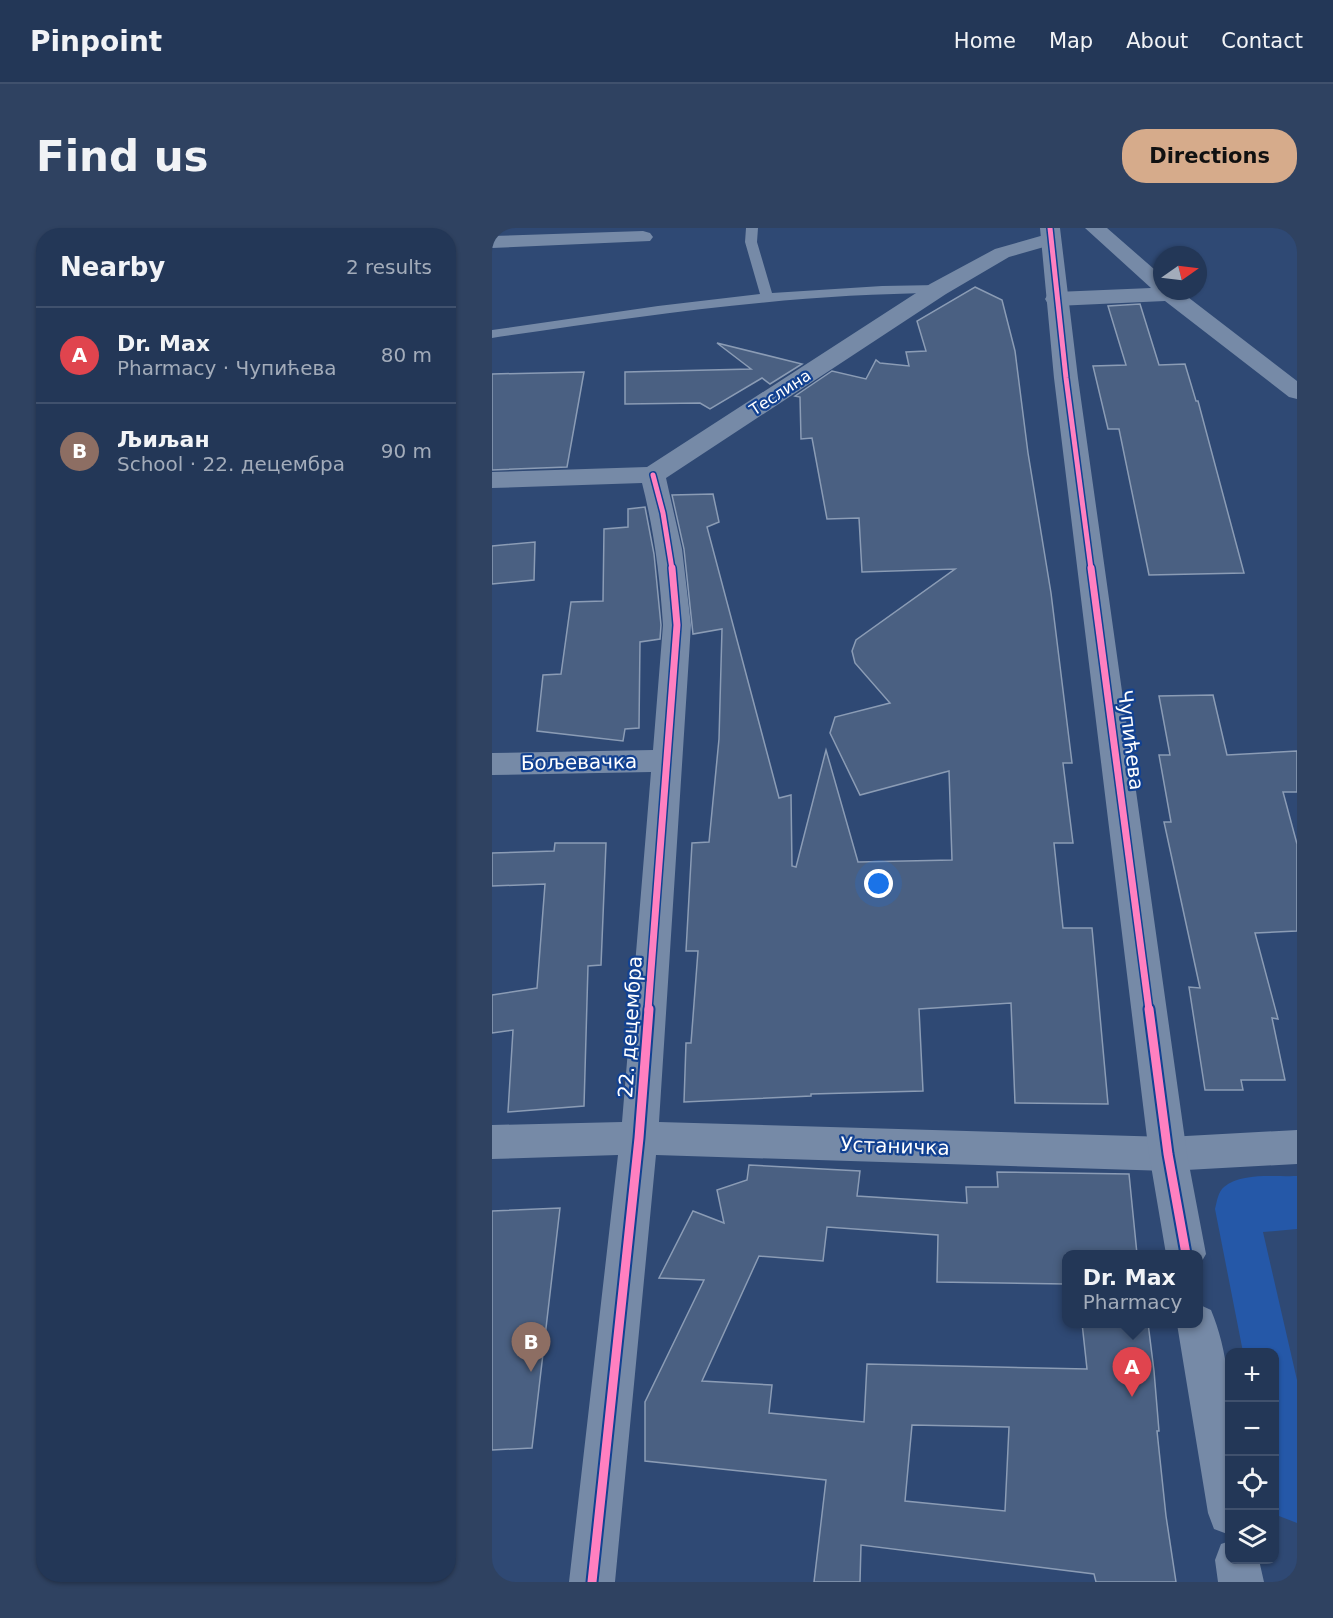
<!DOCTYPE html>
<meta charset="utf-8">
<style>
:root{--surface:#233757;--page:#2f4261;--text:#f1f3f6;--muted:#a3acba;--line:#40516d;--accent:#d6ab8b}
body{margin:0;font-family:"DejaVu Sans",sans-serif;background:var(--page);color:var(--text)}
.controls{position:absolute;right:18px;bottom:18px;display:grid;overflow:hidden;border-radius:12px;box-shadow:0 2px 4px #0004}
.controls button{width:54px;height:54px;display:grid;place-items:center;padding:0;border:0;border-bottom:2px solid var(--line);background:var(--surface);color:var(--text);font:30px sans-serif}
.compass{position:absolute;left:661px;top:18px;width:54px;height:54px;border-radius:50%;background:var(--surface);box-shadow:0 2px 4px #0004;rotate:76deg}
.you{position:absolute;left:387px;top:656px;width:21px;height:21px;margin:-15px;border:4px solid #fff;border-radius:50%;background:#1a73e8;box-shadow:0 0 0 9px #1a73e833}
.badge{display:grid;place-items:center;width:39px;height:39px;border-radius:50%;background:var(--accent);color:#fff;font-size:20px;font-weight:700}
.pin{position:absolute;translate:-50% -50px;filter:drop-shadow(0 2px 3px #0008)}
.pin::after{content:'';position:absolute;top:32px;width:21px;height:18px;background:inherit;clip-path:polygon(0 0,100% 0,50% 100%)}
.popup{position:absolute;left:570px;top:1022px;width:141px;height:78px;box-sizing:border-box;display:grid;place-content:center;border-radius:12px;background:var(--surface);filter:drop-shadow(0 2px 4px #0005);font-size:20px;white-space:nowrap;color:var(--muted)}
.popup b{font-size:22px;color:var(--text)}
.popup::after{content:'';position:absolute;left:50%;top:100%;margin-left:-12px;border:12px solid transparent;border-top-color:var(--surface)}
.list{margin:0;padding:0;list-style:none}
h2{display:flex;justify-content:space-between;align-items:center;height:78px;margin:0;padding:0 24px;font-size:26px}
h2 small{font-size:20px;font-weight:400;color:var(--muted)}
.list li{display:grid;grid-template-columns:39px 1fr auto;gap:18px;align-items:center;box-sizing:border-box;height:96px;padding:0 24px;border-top:2px solid var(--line)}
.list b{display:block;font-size:22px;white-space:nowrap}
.list p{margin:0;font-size:20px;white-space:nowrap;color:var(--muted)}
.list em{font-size:20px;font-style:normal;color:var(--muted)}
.icon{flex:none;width:33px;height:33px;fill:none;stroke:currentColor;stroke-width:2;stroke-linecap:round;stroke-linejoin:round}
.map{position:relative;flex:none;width:805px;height:1354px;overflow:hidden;border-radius:24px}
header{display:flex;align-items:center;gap:36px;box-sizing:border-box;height:84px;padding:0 30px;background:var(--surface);border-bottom:2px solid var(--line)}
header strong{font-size:28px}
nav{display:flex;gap:33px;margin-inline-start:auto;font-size:21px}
.intro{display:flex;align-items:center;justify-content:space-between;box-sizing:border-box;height:144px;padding:0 36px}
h1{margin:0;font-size:42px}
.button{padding:15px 27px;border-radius:24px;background:var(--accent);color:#111;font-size:21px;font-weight:700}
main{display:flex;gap:36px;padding:0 36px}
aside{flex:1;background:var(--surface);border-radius:24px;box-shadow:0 2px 4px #0004}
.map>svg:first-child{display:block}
.green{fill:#2558a8}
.building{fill:#4a6082;stroke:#8b9cb5;stroke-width:1.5;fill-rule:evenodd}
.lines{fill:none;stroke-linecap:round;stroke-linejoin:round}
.service{fill:#768aa7;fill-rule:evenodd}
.minor{fill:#768aa7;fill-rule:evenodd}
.tertiary{fill:#768aa7;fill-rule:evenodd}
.rail-casing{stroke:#798aa7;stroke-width:4.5}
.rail{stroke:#124191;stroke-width:3;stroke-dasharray:10;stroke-linecap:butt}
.cycleway-far2-casing{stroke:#124191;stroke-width:8}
.cycleway-far1-casing{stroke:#124191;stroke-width:10}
.cycleway-casing{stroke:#124191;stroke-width:13}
.cycleway-far2{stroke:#ff80c0;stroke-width:5}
.cycleway-far1{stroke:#ff80c0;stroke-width:7}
.cycleway{stroke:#ff80c0;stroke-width:9}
.labels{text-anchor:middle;stroke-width:4.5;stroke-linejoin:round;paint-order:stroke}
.far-street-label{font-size:16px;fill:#fff;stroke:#124191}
.street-label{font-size:20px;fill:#fff;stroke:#124191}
</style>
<header>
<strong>Pinpoint</strong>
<nav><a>Home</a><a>Map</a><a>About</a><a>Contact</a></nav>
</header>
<div class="intro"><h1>Find us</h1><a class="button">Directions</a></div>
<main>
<aside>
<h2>Nearby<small>2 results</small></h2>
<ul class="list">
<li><span class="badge" style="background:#e0444e">A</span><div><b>Dr. Max</b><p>Pharmacy · Чупићева</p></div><em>80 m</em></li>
<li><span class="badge" style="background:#8d6e63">B</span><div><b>Љиљан</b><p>School · 22. децембра</p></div><em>90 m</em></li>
</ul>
</aside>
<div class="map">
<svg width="805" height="1354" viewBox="0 0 805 1354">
<rect width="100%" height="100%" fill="#2f4974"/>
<path class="green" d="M805,948V1001L771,1004L805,1152V1295L787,1288L783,1278L782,1124H751L723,981C725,973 726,964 732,959C749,944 784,949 805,948Z"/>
<g class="building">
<path d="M483,59L510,72L523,123L536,225L559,365L580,535H571L581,615H562L571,700H600L616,876L523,875L519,775L427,781L431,863L319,866V868L192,874L194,815H199L206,723H194L200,615L217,614L227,511L230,401L201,406L192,321L180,267L221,266L227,294L215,299L287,570L299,567L300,638L304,639L334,522L366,634L460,632L457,543L368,567L338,505L343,489L398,475L363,435L360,423L364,412L463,341L370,344L367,290L335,291L320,210L309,211L308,169L303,168L340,143L374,151L384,132L388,135L417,138L414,124L434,123L425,93Z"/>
<path d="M648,76L667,137L693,136L704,173H706L752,345L657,347L627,201H616L601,138L634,137L616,78Z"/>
<path d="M225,115L310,136L278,156L270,150L218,181L208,175L133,176V144L259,141Z"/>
<path d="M92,144L75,239L0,242V146Z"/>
<path d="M153,279L162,326L169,397L168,411L148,414L147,500L133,501L131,513L45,503L51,447L69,446L79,374L111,373L112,301L136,299V281Z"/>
<path d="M43,314L42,352L0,356V318Z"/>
<path d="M721,467L735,527L805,523V564H791L805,616V703L763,705L786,791L780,790L793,852H749L751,862H713L697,759L708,760L672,594H679L667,527H678L667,468Z"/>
<path d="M63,615H114L109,737L96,738L92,878L16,884L21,802L0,805V767L45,760L53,656L0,658V625L62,623Z"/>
<path d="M257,937L368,943L365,968L475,975L474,959H506L505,944L637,946L645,1026H574V1056L445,1054L446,1007L335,999L331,1033L267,1028L210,1153L280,1157L277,1185L372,1194L375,1136L595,1141L590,1095H656L662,1143L667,1203H665L674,1288L684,1354H604L602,1346L369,1317L368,1354H322L334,1252L153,1233V1174L212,1052L167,1050L201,983L232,995L225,962L255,952ZM420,1197L517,1199L513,1283L413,1273Z"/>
<path d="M68,980L40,1220L0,1222V983Z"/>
</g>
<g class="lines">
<path class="service" d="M254,0H266L265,14L280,65L390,58L446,57L452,61L446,65C296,66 148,88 0,110V102L166,78L268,66L253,14Z"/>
<g class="minor">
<path d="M593,0H615L670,48V63H688L805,153V171L797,169L673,73L564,78L556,76L553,71L556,66L564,64L659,60Z"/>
<path d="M151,3L158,5L161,9L158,13L0,20V8Z"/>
<path d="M559,5L566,7L569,11L566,15L517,29L454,66L174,250L190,321L199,397L167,894L676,909L805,902V936L676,943L164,927L123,1354H77L126,927L0,931V897L130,894L159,544L0,547V525L161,522L171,397C168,349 162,302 150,255L0,260V244L155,239L438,56L503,21Z"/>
</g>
<g class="tertiary">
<path d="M548,0H568L586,150L695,926L714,1026L706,1040V1026H674L657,926L562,150Z"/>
<path d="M706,1076L719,1082C747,1148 738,1236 738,1307L722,1301L716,1285L685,1096H706Z"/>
<path d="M738,1313V1332H767L772,1354H726L723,1332L729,1316Z"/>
</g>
<g class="rail-casing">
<path id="rail" d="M799,0L805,4"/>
</g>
<use href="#rail" class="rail"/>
<g class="cycleway-far2-casing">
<g id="cycleway-far2">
<path d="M558,0L574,150L599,341"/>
<path d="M161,247L171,285L180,341"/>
</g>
</g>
<g class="cycleway-far1-casing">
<g id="cycleway-far1">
<path d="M599,340L657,782"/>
<path d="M156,782L185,397L180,340"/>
</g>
</g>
<g class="cycleway-casing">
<g id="cycleway">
<path d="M657,781L676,926L694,1026"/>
<path d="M100,1354L147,910L157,781"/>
</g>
</g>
<use href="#cycleway-far2" class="cycleway-far2"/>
<use href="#cycleway-far1" class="cycleway-far1"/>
<use href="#cycleway" class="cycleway"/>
</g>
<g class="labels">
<g class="far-street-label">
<text transform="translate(288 164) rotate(-33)" y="6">Теслина</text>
</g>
<g class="street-label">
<text transform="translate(639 512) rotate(83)" y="7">Чупићева</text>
<text transform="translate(87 534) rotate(-1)" y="7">Бољевачка</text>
<text transform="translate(138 799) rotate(-86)" y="7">22. децембра</text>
<text transform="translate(403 918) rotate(2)" y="7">Устаничка</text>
</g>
</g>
</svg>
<div class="controls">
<button>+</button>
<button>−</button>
<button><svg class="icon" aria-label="locate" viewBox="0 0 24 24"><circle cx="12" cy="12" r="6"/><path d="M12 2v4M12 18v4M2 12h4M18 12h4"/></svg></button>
<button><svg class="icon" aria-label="layers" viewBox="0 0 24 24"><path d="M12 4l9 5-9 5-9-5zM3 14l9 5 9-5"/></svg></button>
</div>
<svg class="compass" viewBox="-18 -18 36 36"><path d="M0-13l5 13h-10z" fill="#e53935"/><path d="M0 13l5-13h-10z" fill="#a3acba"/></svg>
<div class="you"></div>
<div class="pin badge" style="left:640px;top:1169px;background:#e0444e">A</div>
<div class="popup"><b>Dr. Max</b>Pharmacy</div>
<div class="pin badge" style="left:39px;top:1144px;background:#8d6e63">B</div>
</div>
</main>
